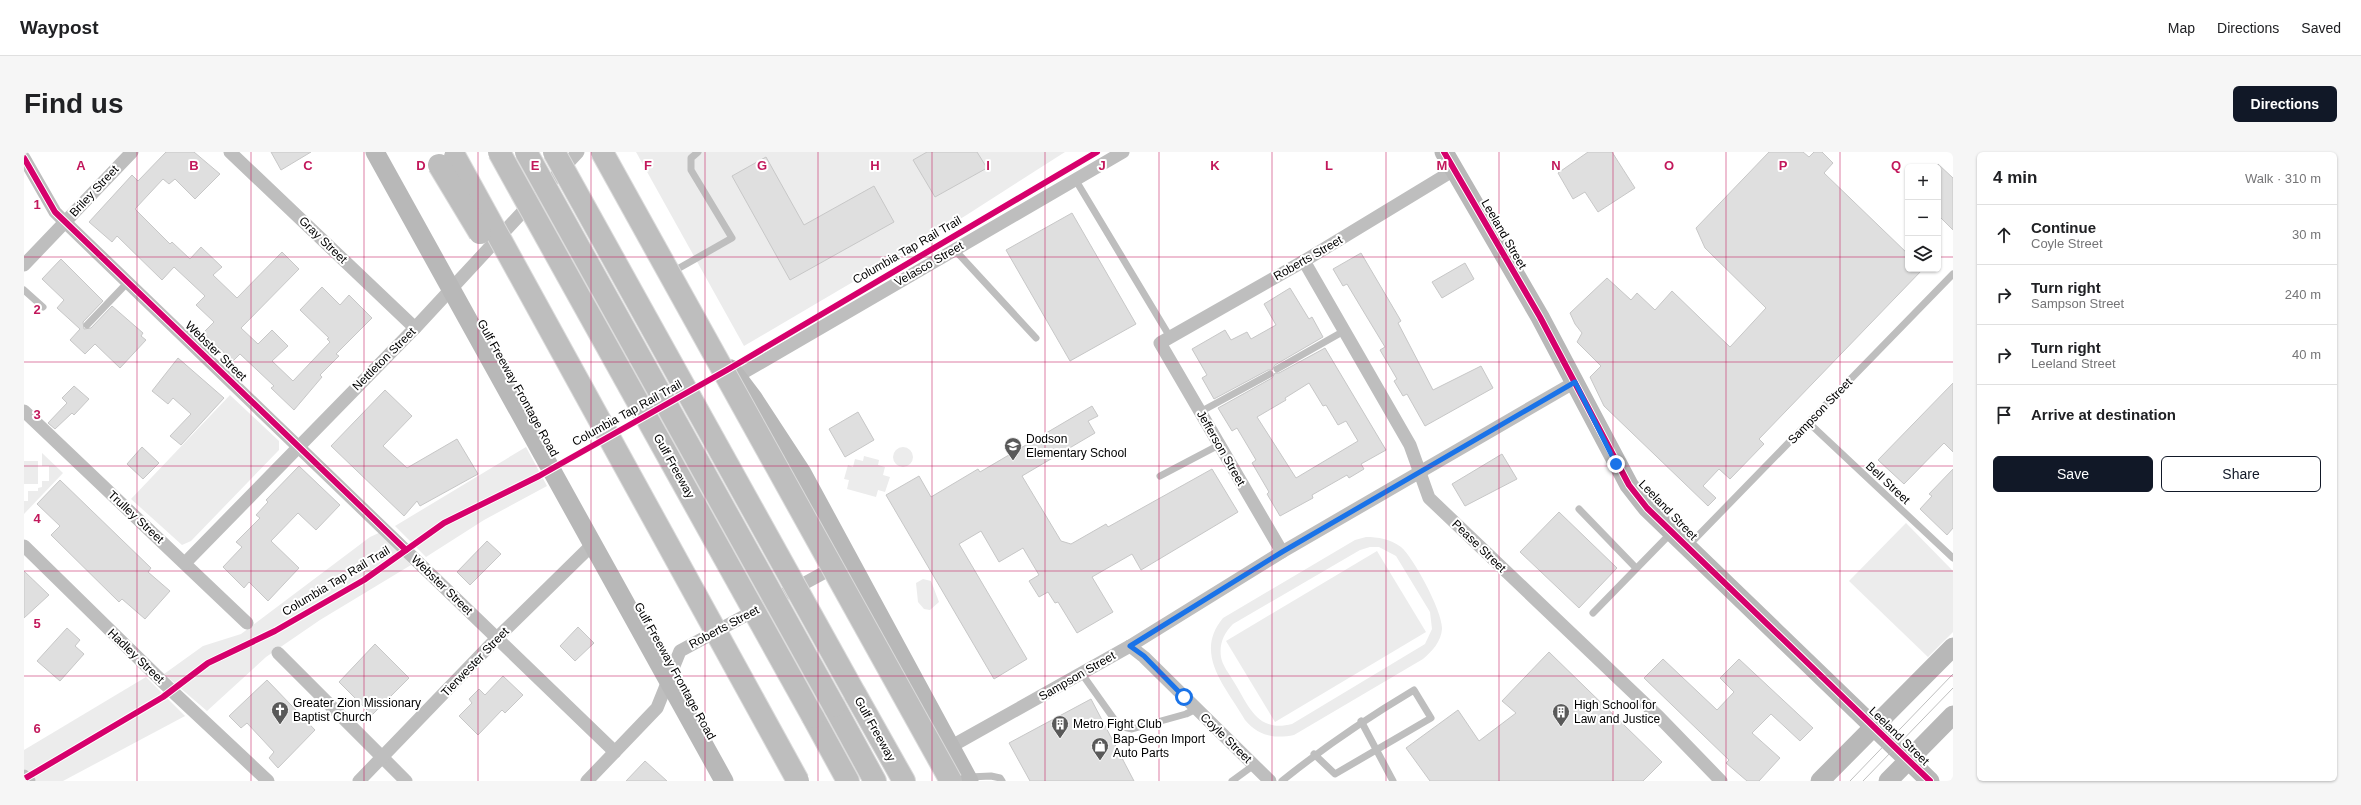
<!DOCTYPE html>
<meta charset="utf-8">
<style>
:root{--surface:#fff;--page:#f6f6f6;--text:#202124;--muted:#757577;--line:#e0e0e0;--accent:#111827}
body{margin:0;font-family:Arial,sans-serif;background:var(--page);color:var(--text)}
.controls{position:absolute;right:12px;top:12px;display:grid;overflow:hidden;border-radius:6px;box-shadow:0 1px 3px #0004}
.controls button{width:36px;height:36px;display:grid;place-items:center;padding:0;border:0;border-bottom:1px solid var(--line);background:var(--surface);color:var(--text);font:20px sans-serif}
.stop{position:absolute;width:12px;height:12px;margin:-9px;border:3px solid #1a73e8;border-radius:50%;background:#fff}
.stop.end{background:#1a73e8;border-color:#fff;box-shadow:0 1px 4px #0008}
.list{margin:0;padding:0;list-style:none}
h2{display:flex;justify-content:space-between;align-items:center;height:52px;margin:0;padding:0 16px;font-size:17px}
h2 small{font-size:13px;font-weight:400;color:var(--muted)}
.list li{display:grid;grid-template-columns:26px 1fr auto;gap:12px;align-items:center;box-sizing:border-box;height:60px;padding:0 16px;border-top:1px solid var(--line)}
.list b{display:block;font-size:15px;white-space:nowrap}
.list p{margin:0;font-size:13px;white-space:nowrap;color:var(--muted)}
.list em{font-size:13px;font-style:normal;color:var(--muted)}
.actions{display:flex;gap:8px;padding:12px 16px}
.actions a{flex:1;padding:9px 0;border:1px solid var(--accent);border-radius:6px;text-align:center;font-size:14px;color:var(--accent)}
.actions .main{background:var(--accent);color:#fff}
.icon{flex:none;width:22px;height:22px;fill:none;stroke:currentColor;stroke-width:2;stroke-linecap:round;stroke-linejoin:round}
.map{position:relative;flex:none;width:1929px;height:629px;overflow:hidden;border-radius:6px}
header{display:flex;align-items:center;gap:24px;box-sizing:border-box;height:56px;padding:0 20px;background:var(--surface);border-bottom:1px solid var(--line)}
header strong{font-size:19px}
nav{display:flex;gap:22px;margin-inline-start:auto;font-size:14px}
.intro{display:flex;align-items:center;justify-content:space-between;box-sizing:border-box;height:96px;padding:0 24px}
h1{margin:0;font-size:28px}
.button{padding:10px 18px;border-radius:6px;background:var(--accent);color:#fff;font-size:14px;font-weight:700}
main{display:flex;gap:24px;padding:0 24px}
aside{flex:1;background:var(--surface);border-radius:6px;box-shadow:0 1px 3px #0004}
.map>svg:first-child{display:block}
.green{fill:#ececec;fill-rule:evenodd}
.building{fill:#dfdfdf;stroke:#c7c7c7;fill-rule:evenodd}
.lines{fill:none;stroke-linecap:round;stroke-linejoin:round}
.highway-casing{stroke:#dbdbdb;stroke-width:24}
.lane{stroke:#bebebe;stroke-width:7}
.street{stroke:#bebebe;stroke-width:13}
.secondary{stroke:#b8b8b8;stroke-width:19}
.highway{stroke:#bebebe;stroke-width:22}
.tram{stroke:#bebebe;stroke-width:1}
.highway-bridge-casing{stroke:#dbdbdb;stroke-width:24;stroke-linecap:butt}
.highway-bridge{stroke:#bebebe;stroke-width:22}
.cycleway-casing{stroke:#fff;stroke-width:8}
.cycleway{stroke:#d6006c;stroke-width:6}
.route{stroke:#1a73e8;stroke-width:5}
.grid{fill:none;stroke:#c2185b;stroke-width:1;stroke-opacity:0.55}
.labels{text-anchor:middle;stroke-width:4;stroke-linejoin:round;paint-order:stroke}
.street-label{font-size:12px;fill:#000;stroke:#fff}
.poi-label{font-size:12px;fill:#000;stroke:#fff;text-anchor:start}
.grid-label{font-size:13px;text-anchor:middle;font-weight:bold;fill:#c2185b;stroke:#fff;stroke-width:4;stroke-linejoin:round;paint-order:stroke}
</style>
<header>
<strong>Waypost</strong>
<nav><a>Map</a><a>Directions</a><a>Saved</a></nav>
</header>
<div class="intro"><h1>Find us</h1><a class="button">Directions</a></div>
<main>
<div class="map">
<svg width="1929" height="629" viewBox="0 0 1929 629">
<rect width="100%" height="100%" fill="#fff"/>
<g class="green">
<path d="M612,0H1041L941,64L720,194Z"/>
<path d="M206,243L255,289V298L167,389L158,393L107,347Z"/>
<path d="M502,295L523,334L460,368L402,405L371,374Z"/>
<circle cx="879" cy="305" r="10"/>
<path d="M18,301L39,321L0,362V349H4V339H14V336L18,335V329H25V314H18Z"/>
<path d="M840,304L855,308L854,313L861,315L859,323L866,325L861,340L854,338L852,345L823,337L825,328L820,327L824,313L829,315L831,307L839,309Z"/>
<rect x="0" y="309" width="14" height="23"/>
<path d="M1882,371L1929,419V480L1904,505L1825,429Z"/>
<path d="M357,380L387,413L296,468L242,505L183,559L140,522L179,494L217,482L346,385Z"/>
<path d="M1342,385C1354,385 1366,387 1377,395C1389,405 1419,460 1418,477C1417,490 1408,499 1399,507L1270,583C1251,587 1234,584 1221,568C1202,535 1169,502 1199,466L1331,388ZM1346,395H1355L1372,404L1406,460L1408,477L1401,492L1268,572C1233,581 1225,554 1210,530C1206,523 1198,513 1197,505C1195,492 1200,481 1209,472L1336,398Z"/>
<path d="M1353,399L1402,480L1251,570L1202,489Z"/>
<path d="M899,427L907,429L915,450L906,458L900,457L894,450L892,431Z"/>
<path d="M122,525L161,564L39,629H12L0,617V598Z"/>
</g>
<g class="building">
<path d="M142,0H170L196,22L171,47L151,27L145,32L139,27L111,57L146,92L148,90L166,107L177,95L198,115L189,123L213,146L258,100L275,117L217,176L234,192L248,178L264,194L248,209L269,229L306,190L303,187L305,186L276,158L298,135L316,153L325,143L348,166L312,202L315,204L296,223L298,225L270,258L247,236L250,234L216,202L209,209L179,181L190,170L172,153L181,144L150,115L138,128L93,84L88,90L65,70L108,23L114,29Z"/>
<path d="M247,0H287L257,18Z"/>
<path d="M903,0H953L963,16L911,45L889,8Z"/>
<path d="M1564,0H1588L1611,36L1574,60L1561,40L1549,47L1534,21Z"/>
<path d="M1745,0H1779L1785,5L1790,0H1798L1809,11L1800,21L1884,102V117H1899L1735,287L1740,292L1706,327L1695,317L1679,334L1692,346L1684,354L1580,254L1566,225L1577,214L1553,190L1558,181L1551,172L1546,161L1583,126L1607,148L1613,141L1631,158L1648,139L1706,195L1742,156L1681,96L1672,76Z"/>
<path d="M742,5L780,73L850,34L870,70L766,128L708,24Z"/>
<path d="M1914,12L1929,26V78L1914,63Z"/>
<path d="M1048,61L1112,172L1046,209L982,98Z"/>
<path d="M1337,101L1377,169L1374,171L1409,238L1457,214L1469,236L1401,274L1383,242L1379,244L1370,229L1373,227L1356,198L1361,195L1338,157L1323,132L1319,134L1309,117Z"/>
<path d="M37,107L79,149L59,170L60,177L67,176L88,154L119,181L117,184L122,188L96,216L71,192L61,202L46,188L56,177L33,156L40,148L18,127Z"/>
<path d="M1441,111L1450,127L1418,146L1408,130Z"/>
<path d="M1266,136L1285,167L1288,165L1299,185L1251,213L1248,218H1244L1190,247L1178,226L1183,223L1168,197L1201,178L1207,188L1223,180L1227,187L1252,173L1240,152Z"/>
<path d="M1301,196L1362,298L1337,312L1340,317L1325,326L1323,323L1288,343L1289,346L1256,364L1243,342L1245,340L1228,311L1232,308L1213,276L1208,279L1194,256L1248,226L1251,221H1255ZM1285,231L1299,254L1302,253L1314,273L1322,269L1334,289L1272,326L1233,265L1262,248L1261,246Z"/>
<path d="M154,206L200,246L157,293L146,284L167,262L149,246L144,252L128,239Z"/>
<path d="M1929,231V300L1920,291L1880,332L1854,308Z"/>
<path d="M50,234L65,247L50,263L48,261L31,277L24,271L43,251L38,246Z"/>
<path d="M361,238L388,264L359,294L383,316L433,287L454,322L396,354L393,349L380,364L307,294Z"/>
<path d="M1068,254L1074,264L1064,269L1071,281L998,324L1037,389L1047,392L1082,372L1084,375L1188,317L1214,360L1117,418L1108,402L1068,425L1089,460L1053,481L1034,450L1031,451L1024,440L1015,445L1005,429L1015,423L999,396L975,410L957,379L935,392L1003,507L970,527L862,343L895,324L907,345L954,317L956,320Z"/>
<path d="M834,260L850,288L821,305L805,277Z"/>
<path d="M118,295L135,311L119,327L103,312Z"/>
<path d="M1478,302L1493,327L1441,354L1428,332Z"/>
<path d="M275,314L316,353L292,378L274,361L247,389L275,416L244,449L225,430L220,436L199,415L218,395L212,390L236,366L232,363L244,350L242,348Z"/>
<path d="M1929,317V376L1923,383L1896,357L1908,344L1905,342Z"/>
<path d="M36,328L127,416L124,420L146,439L121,467L98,447L95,450L27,383L36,374L13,352Z"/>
<path d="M1535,360L1593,416L1555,456L1496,400Z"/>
<path d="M463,389L477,402L446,433L433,420Z"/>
<path d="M0,419L25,443L0,466Z"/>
<path d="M554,475L570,491L551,509L536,494Z"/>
<path d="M43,476L56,488L51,494L60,502L36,529L13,509Z"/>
<path d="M351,492L385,526L348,563L315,530Z"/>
<path d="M1525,500L1638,610L1619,629H1406L1382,596L1434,558L1455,589L1492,561L1478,549Z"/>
<path d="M1639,507L1693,558L1710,540L1696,526L1715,507L1789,576L1776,589L1747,562L1728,581L1756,606L1735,629H1723L1702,611L1705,608L1620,526Z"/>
<path d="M479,524L499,543L481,561L478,558L454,583L435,564L448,551L445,547L455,537L461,543Z"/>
<path d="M243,528L291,578L254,616L245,606L250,600L223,571L217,576L205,564Z"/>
<path d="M1067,547L1110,629H1006L985,591Z"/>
<path d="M621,609L643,629H602Z"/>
</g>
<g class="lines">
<g class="highway-casing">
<g id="highway">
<path d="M831,542L880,629"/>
<path d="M810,554L851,629"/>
<path d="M789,565L824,629"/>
</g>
</g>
<g class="lane">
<path d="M1051,27L1146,185"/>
<path d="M930,97L1012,186"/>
<path d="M650,119L708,86L667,18V6L674,0"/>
<path d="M0,138L19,155"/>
<path d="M63,173L104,130"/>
<path d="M1253,217L1320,179"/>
<path d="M1176,260L1246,222"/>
<path d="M1785,271L1929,406"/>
<path d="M1136,324L1195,293"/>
<path d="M1555,357L1612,416"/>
<path d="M1664,394L1929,122"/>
<path d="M1569,461L1648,380"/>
<path d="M1058,522L1095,574L1108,577L1162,562L1172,557"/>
<path d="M1337,569L1369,629"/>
<path d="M945,625L967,624L976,626L978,629"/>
<path d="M1208,629L1230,613"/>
<path d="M1258,629C1300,595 1343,566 1390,538L1407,566L1311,622L1290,602"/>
</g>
<g class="street">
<path d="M206,0L391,176"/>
<path d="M0,6L31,60L41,70L591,600"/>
<path d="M1280,109L1386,293L1405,346L1635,565L1697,629"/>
<path d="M0,113L108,0"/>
<path d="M712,225L1099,0"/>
<path d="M0,259L223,471"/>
<path d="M0,394L148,539L244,629"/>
<path d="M1258,400L1136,191L1280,109L1430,18"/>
<path d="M161,411L391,176L554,0"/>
<path d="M1106,494L1120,505L1246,629"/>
<path d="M254,501L382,629"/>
<path d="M926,595L1106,494L1258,400L1551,230"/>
<path d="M0,624L5,629"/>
<path d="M335,629L473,486L569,392"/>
<path d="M563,629L633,556L656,499L814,413"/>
</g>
<g class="secondary">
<path d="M351,0L700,629"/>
<path d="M1420,0L1516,165L1605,333L1623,356L1906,629"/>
<path d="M707,217L729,246L778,321L945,629"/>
<path d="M1796,629L1929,495"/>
<path d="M1864,629L1929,563"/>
</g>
<use href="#highway" class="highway"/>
<g class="tram">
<path d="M1826,629L1929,522"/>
<path d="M1839,629L1929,536"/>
</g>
<g class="highway-bridge-casing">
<g id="highway-bridge">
<path d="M475,0L789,565"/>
<path d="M502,0L810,554"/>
<path d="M530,0L831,542"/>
<path d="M578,0L927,629"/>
<path d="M431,5L774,629"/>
<path d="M415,13L456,81"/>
</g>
</g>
<use href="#highway-bridge" class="highway-bridge"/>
<g class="cycleway-casing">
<g id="cycleway">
<path d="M1420,0L1516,165L1605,333L1623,356L1906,629"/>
<path d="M0,6L31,60L382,398"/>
<path d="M0,627L139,545L184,511L251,479L340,428L420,371L515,324L703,218L1073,0"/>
</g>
</g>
<use href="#cycleway" class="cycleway"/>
</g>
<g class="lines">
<path class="route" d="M1160,545L1120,504L1106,494L1258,400L1551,230L1592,312"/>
</g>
<path class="grid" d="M113,0V629M227,0V629M340,0V629M454,0V629M567,0V629M681,0V629M794,0V629M908,0V629M1021,0V629M1135,0V629M1248,0V629M1362,0V629M1475,0V629M1589,0V629M1702,0V629M1816,0V629M0,105H1884M1914,105H1929M0,210H1929M0,314H1929M0,419H1929M0,524H1929"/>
<defs>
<g id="school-pin" transform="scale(0.9)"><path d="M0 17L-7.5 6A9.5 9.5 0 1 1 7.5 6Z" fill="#595959" stroke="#fff"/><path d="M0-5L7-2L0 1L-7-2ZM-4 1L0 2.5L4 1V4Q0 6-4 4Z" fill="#fff"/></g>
<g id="church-pin" transform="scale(0.9)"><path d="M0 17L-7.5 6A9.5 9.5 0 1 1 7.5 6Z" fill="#595959" stroke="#fff"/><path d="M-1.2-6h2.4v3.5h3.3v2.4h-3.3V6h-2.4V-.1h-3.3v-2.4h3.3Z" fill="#fff"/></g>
<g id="building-pin" transform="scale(0.9)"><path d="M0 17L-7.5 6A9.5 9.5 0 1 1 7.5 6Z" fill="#595959" stroke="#fff"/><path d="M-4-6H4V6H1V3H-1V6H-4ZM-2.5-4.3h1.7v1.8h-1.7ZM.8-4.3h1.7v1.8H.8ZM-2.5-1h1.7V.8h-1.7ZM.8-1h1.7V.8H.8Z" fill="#fff"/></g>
<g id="shop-pin" transform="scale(0.9)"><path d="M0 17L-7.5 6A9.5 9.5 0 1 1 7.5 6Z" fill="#595959" stroke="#fff"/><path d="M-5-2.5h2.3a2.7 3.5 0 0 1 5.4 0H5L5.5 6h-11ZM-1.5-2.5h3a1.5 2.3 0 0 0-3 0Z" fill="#fff"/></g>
</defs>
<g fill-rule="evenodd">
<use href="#school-pin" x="989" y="294"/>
<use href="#church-pin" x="256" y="558"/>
<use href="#building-pin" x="1537" y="560"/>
<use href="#building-pin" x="1036" y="572"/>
<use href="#shop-pin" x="1076" y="594"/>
</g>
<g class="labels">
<g class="street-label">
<text transform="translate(70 39) rotate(-47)" y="4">Briley Street</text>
<text transform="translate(1480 82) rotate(60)" y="4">Leeland Street</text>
<text transform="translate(299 88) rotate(44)" y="4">Gray Street</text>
<text transform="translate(883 98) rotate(-30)" y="4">Columbia Tap Rail Trail</text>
<text transform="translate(1284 106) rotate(-30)" y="4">Roberts Street</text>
<text transform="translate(905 112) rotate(-30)" y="4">Velasco Street</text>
<text transform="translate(192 199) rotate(44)" y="4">Webster Street</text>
<text transform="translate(360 207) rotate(-45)" y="4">Nettleton Street</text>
<text transform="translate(494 236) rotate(61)" y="4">Gulf Freeway Frontage Road</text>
<text transform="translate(1796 259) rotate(-46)" y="4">Sampson Street</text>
<text transform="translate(603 261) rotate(-29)" y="4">Columbia Tap Rail Trail</text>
<text transform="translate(1197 296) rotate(60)" y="4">Jefferson Street</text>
<text transform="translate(650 314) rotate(61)" y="4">Gulf Freeway</text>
<text transform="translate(1864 331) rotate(43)" y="4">Bell Street</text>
<text transform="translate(1644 358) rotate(46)" y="4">Leeland Street</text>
<text transform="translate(112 365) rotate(43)" y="4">Trulley Street</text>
<text transform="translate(1455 394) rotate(44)" y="4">Pease Street</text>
<text transform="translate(312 429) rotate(-31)" y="4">Columbia Tap Rail Trail</text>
<text transform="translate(418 433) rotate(44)" y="4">Webster Street</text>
<text transform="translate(700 475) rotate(-28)" y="4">Roberts Street</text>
<text transform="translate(112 504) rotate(44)" y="4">Hadley Street</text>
<text transform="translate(451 510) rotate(-46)" y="4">Tierwester Street</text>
<text transform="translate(651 519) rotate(61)" y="4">Gulf Freeway Frontage Road</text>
<text transform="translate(1053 524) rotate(-30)" y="4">Sampson Street</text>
<text transform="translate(851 577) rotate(61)" y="4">Gulf Freeway</text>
<text transform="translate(1875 584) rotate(44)" y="4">Leeland Street</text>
<text transform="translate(1202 586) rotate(44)" y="4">Coyle Street</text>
</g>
<g class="poi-label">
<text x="1002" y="291">Dodson<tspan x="1002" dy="14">Elementary School</tspan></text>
<text x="269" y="555">Greater Zion Missionary<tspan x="269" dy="14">Baptist Church</tspan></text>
<text x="1550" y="557">High School for<tspan x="1550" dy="14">Law and Justice</tspan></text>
<text x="1049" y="576">Metro Fight Club</text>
<text x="1089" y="591">Bap-Geon Import<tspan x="1089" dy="14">Auto Parts</tspan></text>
</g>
</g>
<g class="grid-label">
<text x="57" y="18">A</text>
<text x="170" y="18">B</text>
<text x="284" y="18">C</text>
<text x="397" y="18">D</text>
<text x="511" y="18">E</text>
<text x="624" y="18">F</text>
<text x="738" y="18">G</text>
<text x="851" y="18">H</text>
<text x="964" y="18">I</text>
<text x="1078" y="18">J</text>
<text x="1191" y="18">K</text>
<text x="1305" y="18">L</text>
<text x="1418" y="18">M</text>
<text x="1532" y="18">N</text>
<text x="1645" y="18">O</text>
<text x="1759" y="18">P</text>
<text x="1872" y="18">Q</text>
<text x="13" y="57">1</text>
<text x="13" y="162">2</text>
<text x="13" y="267">3</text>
<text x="13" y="371">4</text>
<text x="13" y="476">5</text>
<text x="13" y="581">6</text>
</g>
</svg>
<div class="controls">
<button>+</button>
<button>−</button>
<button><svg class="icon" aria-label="layers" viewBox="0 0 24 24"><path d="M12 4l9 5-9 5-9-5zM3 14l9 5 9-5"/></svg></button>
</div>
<div class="stop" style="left:1160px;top:545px"></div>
<div class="stop end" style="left:1592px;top:312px"></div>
</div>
<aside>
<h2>4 min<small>Walk · 310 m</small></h2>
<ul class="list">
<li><svg class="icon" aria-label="ahead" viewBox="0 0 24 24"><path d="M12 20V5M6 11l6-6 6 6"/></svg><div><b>Continue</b><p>Coyle Street</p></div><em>30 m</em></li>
<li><svg class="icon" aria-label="right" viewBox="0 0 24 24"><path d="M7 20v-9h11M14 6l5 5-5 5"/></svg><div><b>Turn right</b><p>Sampson Street</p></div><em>240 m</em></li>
<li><svg class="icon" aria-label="right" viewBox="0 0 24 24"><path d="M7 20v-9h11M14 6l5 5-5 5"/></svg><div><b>Turn right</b><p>Leeland Street</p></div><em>40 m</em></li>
<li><svg class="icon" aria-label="arrive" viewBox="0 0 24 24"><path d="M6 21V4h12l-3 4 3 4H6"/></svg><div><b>Arrive at destination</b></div></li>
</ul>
<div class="actions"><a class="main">Save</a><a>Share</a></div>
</aside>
</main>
